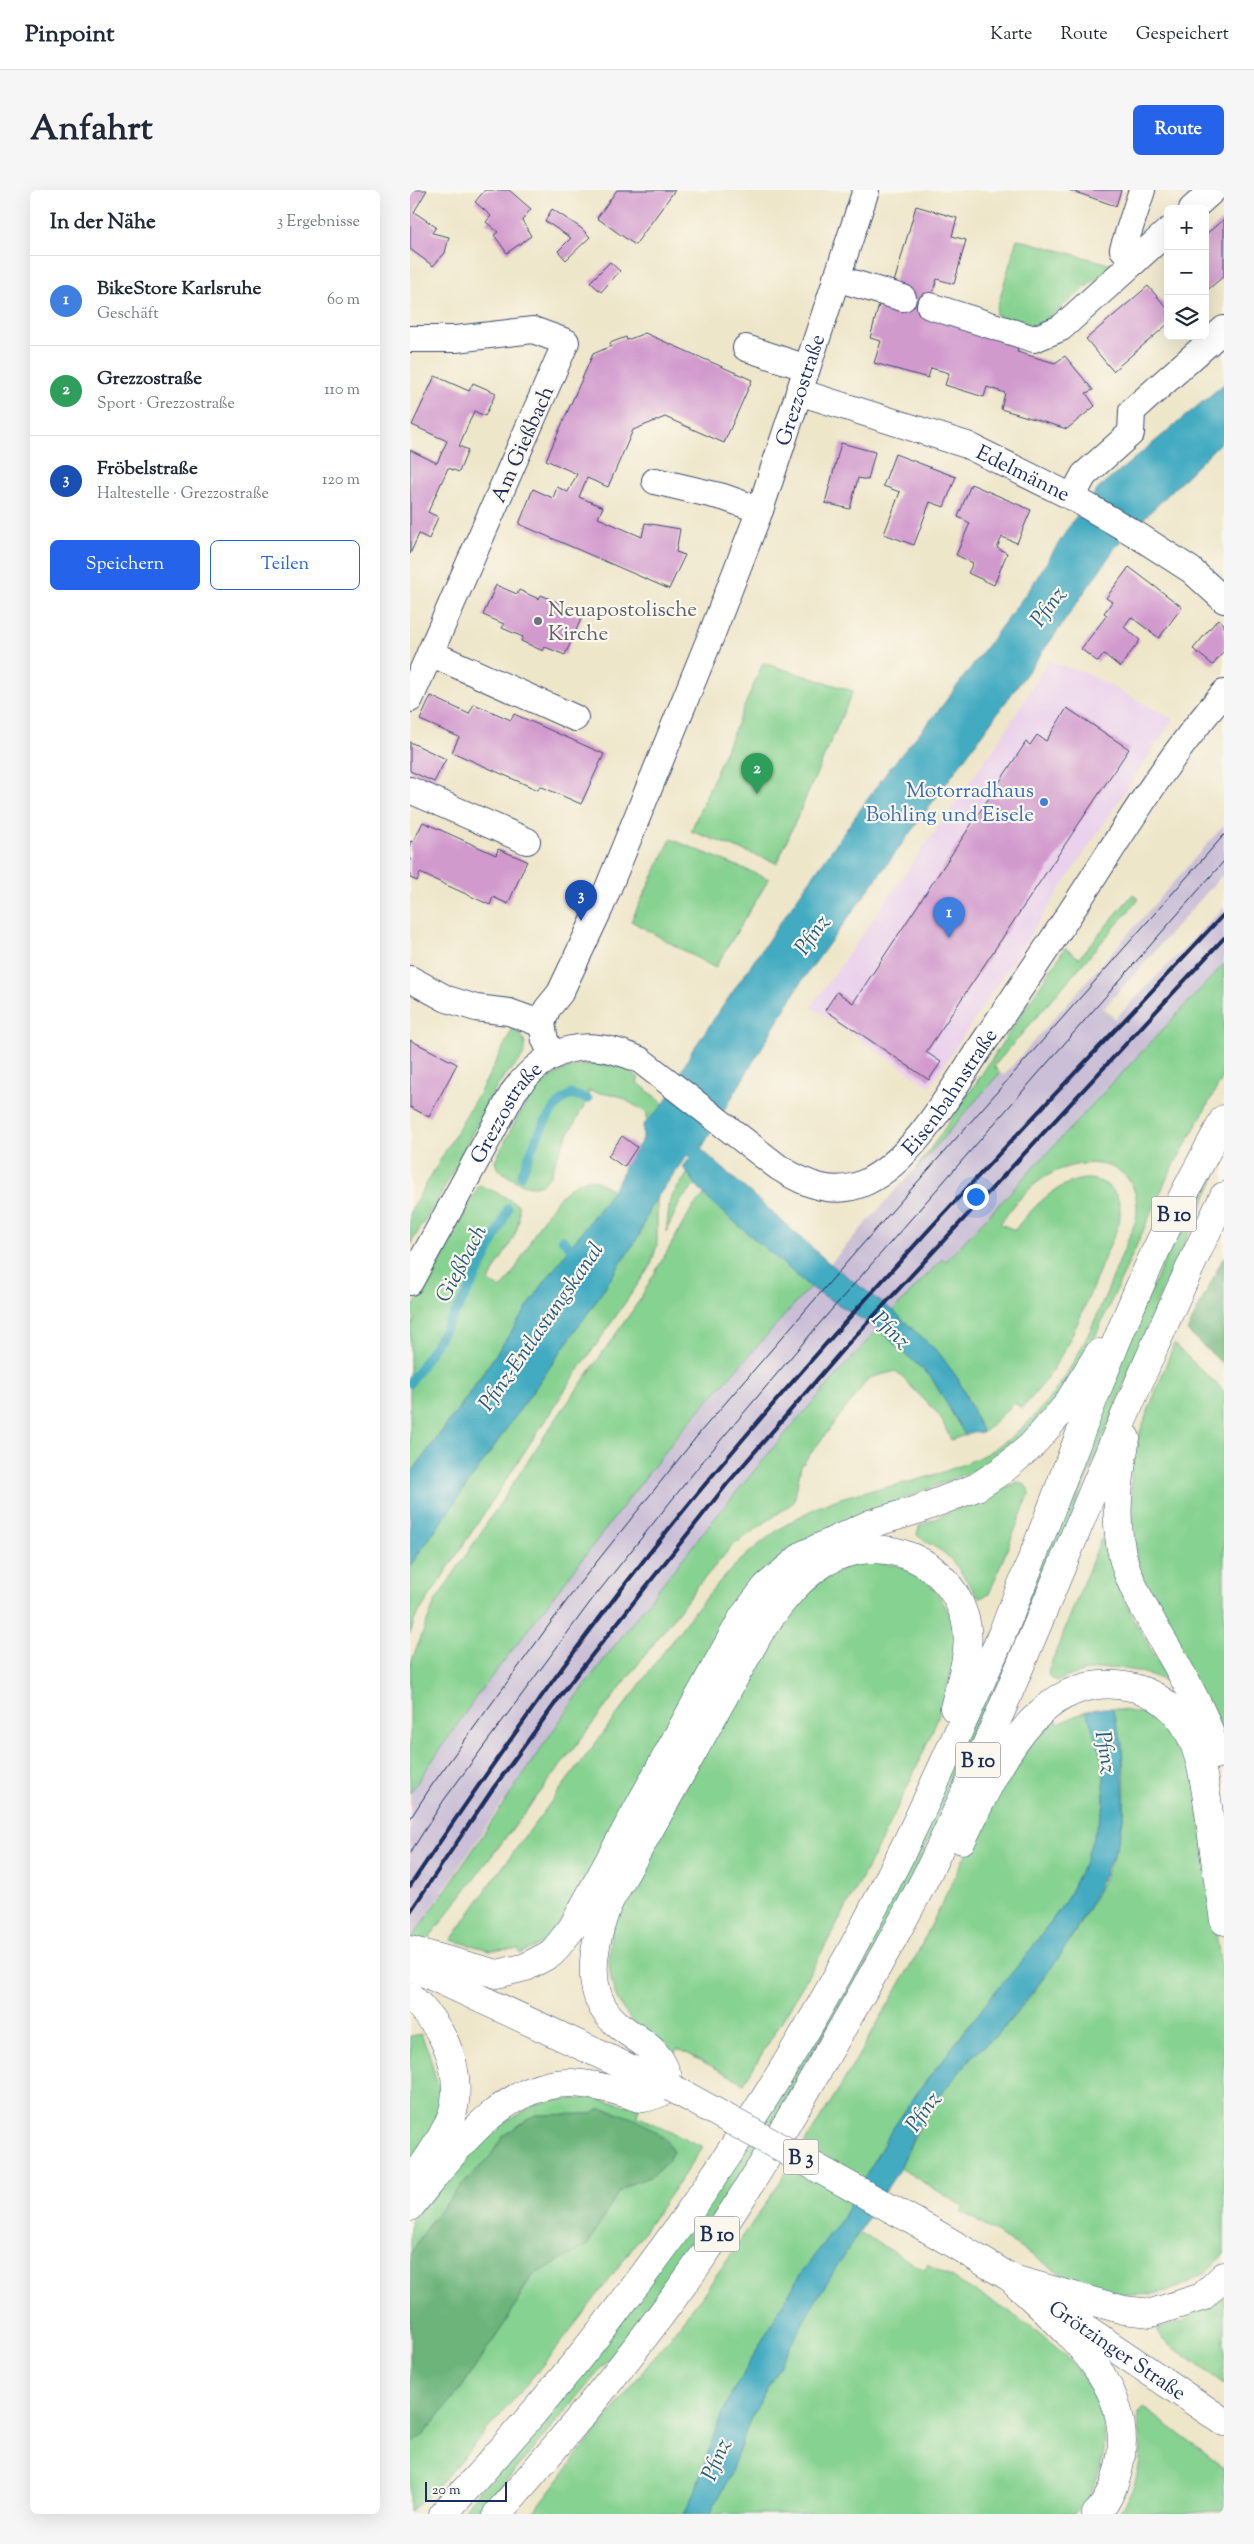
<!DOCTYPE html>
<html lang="de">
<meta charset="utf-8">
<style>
:root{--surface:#fff;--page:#f6f6f7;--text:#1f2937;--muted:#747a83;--line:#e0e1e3;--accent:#2563eb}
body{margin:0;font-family:"Sorts Mill Goudy",serif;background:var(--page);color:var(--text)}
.controls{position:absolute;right:15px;top:15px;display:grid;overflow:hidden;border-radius:8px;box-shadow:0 5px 20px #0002}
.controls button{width:45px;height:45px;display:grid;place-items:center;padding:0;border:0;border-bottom:1px solid var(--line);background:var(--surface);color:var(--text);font:25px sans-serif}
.scale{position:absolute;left:15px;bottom:12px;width:82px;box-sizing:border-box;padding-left:5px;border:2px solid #1b2f5e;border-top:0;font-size:14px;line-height:18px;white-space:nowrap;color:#1b2f5e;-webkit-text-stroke:4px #fbf7ec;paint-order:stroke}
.you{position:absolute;left:565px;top:1006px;width:18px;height:18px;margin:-12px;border:4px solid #fff;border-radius:50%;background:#1a73e8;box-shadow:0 0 0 8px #1a73e833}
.badge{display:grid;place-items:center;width:32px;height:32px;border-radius:50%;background:var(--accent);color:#fff;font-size:16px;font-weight:700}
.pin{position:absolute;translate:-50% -41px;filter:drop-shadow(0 1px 2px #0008)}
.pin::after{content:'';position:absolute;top:26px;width:18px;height:15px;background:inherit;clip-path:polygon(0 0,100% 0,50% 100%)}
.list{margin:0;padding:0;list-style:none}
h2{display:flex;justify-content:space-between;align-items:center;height:65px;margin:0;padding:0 20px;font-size:21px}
h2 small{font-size:16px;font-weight:400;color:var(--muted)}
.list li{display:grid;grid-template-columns:32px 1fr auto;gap:15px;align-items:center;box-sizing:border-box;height:90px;padding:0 20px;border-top:1px solid var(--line)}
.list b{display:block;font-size:19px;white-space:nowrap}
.list p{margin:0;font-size:16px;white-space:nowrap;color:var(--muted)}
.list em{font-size:16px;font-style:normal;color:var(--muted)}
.actions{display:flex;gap:10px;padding:15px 20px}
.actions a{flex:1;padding:11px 0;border:1px solid var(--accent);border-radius:8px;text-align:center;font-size:18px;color:var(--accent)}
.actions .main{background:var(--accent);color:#fff}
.icon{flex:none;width:28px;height:28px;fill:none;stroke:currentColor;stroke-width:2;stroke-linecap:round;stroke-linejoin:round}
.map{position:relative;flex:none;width:814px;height:2324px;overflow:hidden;border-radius:8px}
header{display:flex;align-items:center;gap:30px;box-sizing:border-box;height:70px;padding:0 25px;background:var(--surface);border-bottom:1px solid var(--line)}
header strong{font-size:24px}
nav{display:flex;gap:28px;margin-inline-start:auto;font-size:18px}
.intro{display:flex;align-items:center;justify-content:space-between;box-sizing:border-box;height:120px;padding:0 30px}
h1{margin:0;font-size:35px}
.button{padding:12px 22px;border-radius:8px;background:var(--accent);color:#fff;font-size:18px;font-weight:700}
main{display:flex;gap:30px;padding:0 30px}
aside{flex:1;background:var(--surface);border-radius:8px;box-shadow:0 5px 20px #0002}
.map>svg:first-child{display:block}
.built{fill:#ead1ec}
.industrial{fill:#cabfd6}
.green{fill:#86d290;stroke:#508077}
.forest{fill:#6cb47a;stroke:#44726c}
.water{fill:#42abc1;stroke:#2e6d90}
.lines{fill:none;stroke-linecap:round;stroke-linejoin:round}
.stream{stroke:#42abc1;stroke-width:9}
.building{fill:#d19acd}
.minor-casing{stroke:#3b4a6e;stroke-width:28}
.major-casing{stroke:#3b4a6e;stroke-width:29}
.highway-casing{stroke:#3b4a6e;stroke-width:29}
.minor{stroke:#fff;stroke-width:26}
.major{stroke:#fff;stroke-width:28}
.highway{stroke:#fff;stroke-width:28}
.tram{stroke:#1b2f5e;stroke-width:1}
.rail{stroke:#1b2f5e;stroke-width:4}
.major-bridge-casing{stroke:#3b4a6e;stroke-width:29;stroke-linecap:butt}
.major-bridge{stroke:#fff;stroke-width:28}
.worship-dot{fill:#6b7280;stroke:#fbf7ec;stroke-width:2}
.shop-dot{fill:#3f7fe0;stroke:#fbf7ec;stroke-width:2}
.labels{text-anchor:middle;stroke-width:4.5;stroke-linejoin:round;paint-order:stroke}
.shield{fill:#fbf7ec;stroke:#5e6b89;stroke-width:1}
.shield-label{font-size:20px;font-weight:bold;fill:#1b2f5e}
.street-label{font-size:21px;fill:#1b2f5e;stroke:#fbf7ec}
.worship-label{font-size:21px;fill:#5b616d;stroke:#fbf7ec;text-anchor:start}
.shop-label{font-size:21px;fill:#366cbe;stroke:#fbf7ec;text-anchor:end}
.water-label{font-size:22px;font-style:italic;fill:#295a81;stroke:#fbf7ec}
</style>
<header>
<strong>Pinpoint</strong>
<nav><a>Karte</a><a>Route</a><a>Gespeichert</a></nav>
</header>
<div class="intro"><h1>Anfahrt</h1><a class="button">Route</a></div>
<main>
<aside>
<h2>In der Nähe<small>3 Ergebnisse</small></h2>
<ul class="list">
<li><span class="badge" style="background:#3f7fe0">1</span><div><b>BikeStore Karlsruhe</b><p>Geschäft</p></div><em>60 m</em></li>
<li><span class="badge" style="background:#2e9e5b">2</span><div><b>Grezzostraße</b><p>Sport · Grezzostraße</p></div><em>110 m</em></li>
<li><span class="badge" style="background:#1a4fb4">3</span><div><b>Fröbelstraße</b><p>Haltestelle · Grezzostraße</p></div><em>120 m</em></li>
</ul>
<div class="actions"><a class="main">Speichern</a><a>Teilen</a></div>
</aside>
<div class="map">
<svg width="814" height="2324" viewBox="0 0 814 2324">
<rect width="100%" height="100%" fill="#fbf7ec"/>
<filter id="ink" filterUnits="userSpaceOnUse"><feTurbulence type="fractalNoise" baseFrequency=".02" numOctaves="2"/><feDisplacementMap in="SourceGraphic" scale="10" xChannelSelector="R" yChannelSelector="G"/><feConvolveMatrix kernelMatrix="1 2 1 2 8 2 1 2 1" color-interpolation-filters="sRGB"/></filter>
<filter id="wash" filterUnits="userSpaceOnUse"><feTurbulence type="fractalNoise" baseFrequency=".0096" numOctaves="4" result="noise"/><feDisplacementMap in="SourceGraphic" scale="20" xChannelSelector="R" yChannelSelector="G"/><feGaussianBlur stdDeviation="1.12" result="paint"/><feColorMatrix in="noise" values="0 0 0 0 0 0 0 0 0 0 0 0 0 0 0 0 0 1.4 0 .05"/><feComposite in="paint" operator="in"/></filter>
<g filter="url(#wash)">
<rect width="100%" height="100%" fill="#eee6c9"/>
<path class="built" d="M638,471L678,484L763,529L520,896L401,817L595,542Z"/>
<path class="industrial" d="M814,635V683L694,818L705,829L814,717V774L535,1072L532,1069L411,1204L204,1456L82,1628L0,1751V1603L66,1507L271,1241L590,883L594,885Z"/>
<g class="green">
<path d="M607,49L703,75L627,137L585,125Z"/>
<path d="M353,473L443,501L367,673L281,641Z"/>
<path d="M261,649L359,689L305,778L221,731Z"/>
<path d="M723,704L729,709L584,876L590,883L506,979L558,905L655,758L669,768Z"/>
<path d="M814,774V885L757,988L680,1158L638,1223L589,1266L570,1278L409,1343L166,1714L133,1753L110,1764L109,1759L80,1760L41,1750C98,1667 159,1588 220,1508C255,1461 300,1393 346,1357C371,1336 400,1318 431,1308C455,1300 482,1297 507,1290C529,1284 564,1272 584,1259C663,1211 692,1111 726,1030C735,969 676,962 635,987C617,998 602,1017 590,1034L605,1040C622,1016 666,972 698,996C705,1001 710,1010 710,1019C711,1037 700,1052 694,1069C672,1123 654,1175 612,1218L604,1213L573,1243L548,1189L529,1163L483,1121L532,1069L535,1072Z"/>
<path d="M103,838C110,843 116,849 115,860C113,873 97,880 90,892C72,921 58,953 42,983C30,1008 14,1031 0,1055V1022L76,891Z"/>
<path d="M188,873L214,878L229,888L227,892L254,914L237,932V923L209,906L178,901V909C169,926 158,943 150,960C146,968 144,978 140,985C127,1008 101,989 87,978L85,971C111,922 125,876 188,873Z"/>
<path d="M814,947V968L747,1112L643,1373L484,1728L330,1988L217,2146L172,2202L76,2314L67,2324H51L387,1876L738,1106Z"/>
<path d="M278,983L285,990L286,995L271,1010L256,1042L260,1009Z"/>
<path d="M177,989L185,990L203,1000C133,1094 69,1191 0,1285V1138L5,1129L0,1122L29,1074L69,995L90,1004L108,1015C115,1044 88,1067 79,1092L91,1099C119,1068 132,1004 177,989Z"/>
<path d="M295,1004L400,1097L271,1241L66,1507L0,1603V1475L25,1412L137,1242L227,1114L282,1018Z"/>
<path d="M247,1007V1054L241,1075L157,1197L21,1404L5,1429L0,1444V1376L182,1117L230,1044L239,1019Z"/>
<path d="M468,1139L521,1187L555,1245L541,1250L530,1226L486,1181L459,1188L391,1276L384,1312L322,1356L287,1397L0,1773V1751C70,1654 132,1550 205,1455C288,1346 376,1240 468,1139Z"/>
<path d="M764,1154L814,1201V1556L730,1382L722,1348L721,1278L730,1242Z"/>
<path d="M608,1292L615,1295L619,1300V1305L579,1404L570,1408C556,1393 549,1375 533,1362C524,1356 514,1352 507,1345L509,1336Z"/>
<path d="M691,1349L697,1353C707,1404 729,1440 756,1484L755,1491C717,1474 686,1474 647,1491L639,1486L638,1481Z"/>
<path d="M463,1372C473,1374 484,1374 493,1377C523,1387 545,1423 546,1453C546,1461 544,1469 542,1476C535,1516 518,1552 501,1589C452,1694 395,1795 334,1893L267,1858L265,1863C204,1827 192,1798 203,1729L357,1445L405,1392L441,1375Z"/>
<path d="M702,1518L734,1524L737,1519L762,1534L784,1587L814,1799V2063C779,2107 727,2113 676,2096C657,2089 640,2076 623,2066C599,2051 575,2036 551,2021L554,2017L490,1978C509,1936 531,1897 565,1864C574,1856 585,1848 593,1839C637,1790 708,1689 714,1623C717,1587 713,1552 702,1518Z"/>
<path d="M676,1521L688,1552L694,1582V1615L675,1672L655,1712L613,1770L585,1802L510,1899L481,1941L430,2032L389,2086L322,2203L306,2238L285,2302L274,2324H122L294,2103L365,2000L432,1894L505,1768L573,1629L616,1554L646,1528L648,1534Z"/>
<path d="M11,1844L19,1863L27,1894L33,1895L27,1933L0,1978V1846Z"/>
<path d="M184,1908L229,1918L227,1926L293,1957C223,2059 151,2159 68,2250C46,2274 27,2301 0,2321V2254L13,2245L50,2200L99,2127L121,2086L177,2056L207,2004L218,1995L242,1986L256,1973L263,1962L255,1948L205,1921L190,1919L182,1924L125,1925L94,1945L79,1968L59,1987L21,2031L0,2065V2031L35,1988L86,1938L125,1915L144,1910Z"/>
<path d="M449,2042L515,2080L518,2074C584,2114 716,2174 692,2271C687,2291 680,2310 664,2324H300L318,2290L340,2230L402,2116Z"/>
<path d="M814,2107V2194L753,2150L747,2140L756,2135L774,2131Z"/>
<path d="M733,2217L814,2278V2320L774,2324H709C723,2304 731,2279 731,2254C731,2243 724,2224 733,2217Z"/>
</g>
<g class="forest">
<path d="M814,1066V1175L777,1141Z"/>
<path d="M190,1919C216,1922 251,1938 263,1962L256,1973L242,1986L218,1995L207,2004L177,2056L121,2086L99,2127L50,2200L13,2245L0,2254V2065L21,2031L59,1987L79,1968L94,1945L125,1925L182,1924Z"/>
</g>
<g class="water">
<path d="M814,194V249L707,355L644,446L391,792L291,959L419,1073L483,1121L529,1163L548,1189L573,1243L563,1242L555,1245L521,1187L468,1139L400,1097L299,1010C289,999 282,989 273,977L280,968L277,965L239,1019L230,1044L182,1117L0,1376V1285L56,1209L133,1094L203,1000L211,987L214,977L233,949V935L254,914L282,861L374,727L479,579L529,520L621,397L662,332L689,298Z"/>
<path d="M694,1518H702L712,1553L714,1623L707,1656L679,1717L648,1769L592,1840L564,1865L527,1909L507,1939L490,1978L402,2116L340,2230L318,2290L300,2324H274L285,2302L306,2238L322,2203L389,2086L430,2032L481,1941L510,1899L585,1802L613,1770L655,1712L675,1672L694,1615V1582L688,1553L676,1521Z"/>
</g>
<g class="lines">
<g class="stream">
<path d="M111,986C123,958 134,920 161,904L178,909"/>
<path d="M152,1049L167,1065"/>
<path d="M0,1193C37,1138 74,1081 98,1018"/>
</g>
</g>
<g id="blocks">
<g class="building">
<path d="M0,0H17L4,22L26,37L22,43L39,47L35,63L23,76L0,59Z"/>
<path d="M75,0H99L121,19L112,30L121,46L97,63L84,45L88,42L76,32L81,26L65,12Z"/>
<path d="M207,0H265L225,55L187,28Z"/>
<path d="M659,0H711L706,16Z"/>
<path d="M506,16L547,28L542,46L556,50L544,94L527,89L517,125L610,152L607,162L645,173L655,166L683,200L676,203L685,216L657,239L591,219L595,203L577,197L574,207L535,195L539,183L521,178L518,188L464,173L471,151L460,148L470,111L483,96Z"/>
<path d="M142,19L171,38L180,47L156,70L148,61L161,48L135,31Z"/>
<path d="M814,29V86L795,102V45Z"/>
<path d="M200,72L210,81L191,102L180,92Z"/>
<path d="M738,96L758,119V134L703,181L676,149Z"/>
<path d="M235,143L342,190L314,253L255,227L223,240L198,297L177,288L169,307L193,317L188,328L232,347L235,333L270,339L266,362L275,365L259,399L109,334L123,299L143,308L147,297L158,302L167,284L136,270L183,164L201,156L200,153L216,147L217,150Z"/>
<path d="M25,186L59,201L63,193L86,203L75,226L64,221L49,256L58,260L49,282L38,278L18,322L28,327L19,349L9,344L0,364V260L27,273L37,251L2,235Z"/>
<path d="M431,253L465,262L458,290L448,288L440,319L415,313Z"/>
<path d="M485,264L546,287L534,317L520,312L504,355L474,344L490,302L473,296Z"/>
<path d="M561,294L621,320L607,353L592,347L587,358L597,363L584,395L558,383L563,373L546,365L560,333L548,327Z"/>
<path d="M719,377L772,417L749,448L721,427L714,437L730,450L710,477L694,464L688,472L671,459L697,425L694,423L702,412L696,408Z"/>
<path d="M86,395L107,404L109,400L129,409L131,405L152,414L151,418L172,427L155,465L135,457L133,461L111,451L113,447L92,438L94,434L73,425Z"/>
<path d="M808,429L814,434V461L803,475L783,459Z"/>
<path d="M21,506L59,524L64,514L101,530L104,524L194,564L171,614L130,596L128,600L42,562L49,547L10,530Z"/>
<path d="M657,518L719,559L516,862L531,872L519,890L415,820L427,802L443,813L616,552L620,555L627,545L636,551Z"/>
<path d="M0,552L36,569L24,592L0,581Z"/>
<path d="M13,632L86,665L88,659L117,671L98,714L83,707L80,715L10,683L7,691L0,688V651L3,652Z"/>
<path d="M0,850L47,874L19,927L0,917Z"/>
<path d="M212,946L227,957L214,977L198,966Z"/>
</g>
</g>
</g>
<g filter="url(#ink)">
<use href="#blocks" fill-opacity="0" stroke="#3b4a6e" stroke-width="1"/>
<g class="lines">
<g class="minor-casing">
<g id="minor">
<path d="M782,19L803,0"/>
<path d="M725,71L713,59L732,0"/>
<path d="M426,88L493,108"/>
<path d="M520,116L624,149L651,138L758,41"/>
<path d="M0,149H46L123,140L156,152L0,509"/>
<path d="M336,158L397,178"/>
<path id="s1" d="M389,202L557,255L662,307L727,345L781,380L814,410"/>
<path d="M245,291L313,307L350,320"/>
<path d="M662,307L674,285L721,243L722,221L814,139"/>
<path d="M20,463L165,528"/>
<path d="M0,600L117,651"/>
<path d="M0,789L37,809L66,818L99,822L132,834"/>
<path id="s2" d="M143,866L135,850L132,834L137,819L150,803L190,718L301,446L350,320L456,0"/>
<path id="s3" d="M0,1092L104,901C139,855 177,846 230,870L368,977C396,995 425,1007 456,992C506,968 543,897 574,852C610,799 646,745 681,691C722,627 763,561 814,503"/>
</g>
</g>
<g class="major-casing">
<g id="major">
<path d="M0,1776L262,1898"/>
<path id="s4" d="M518,2039L601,2088L814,2232"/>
</g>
</g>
<g class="highway-casing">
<g id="highway">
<path d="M716,1248C707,1295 701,1346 721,1391C734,1422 754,1451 770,1481C784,1507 801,1536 805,1565"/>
<path d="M552,1650C586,1581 628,1474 725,1498C751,1505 772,1524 782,1549C793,1574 796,1603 800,1630C804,1664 809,1697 814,1731"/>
<path d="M0,1760L87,1784L116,1777L142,1763L162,1738L333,1427L356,1397L393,1365L460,1334L510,1319L567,1297L594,1279L621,1256L656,1216L689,1163"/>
<path d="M0,1806C29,1833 50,1869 45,1911C43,1933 19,1968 6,1985"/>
<path d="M0,2017C41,1967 89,1892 162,1893C180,1894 198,1898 215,1903C220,1904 228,1909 233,1908C243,1907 253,1901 262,1898C258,1889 255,1875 248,1867C238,1853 218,1844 206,1833C171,1803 184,1751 198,1714L350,1442C366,1419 382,1396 405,1379C457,1340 534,1361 554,1425C564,1454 551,1490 544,1518"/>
<path d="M601,2088C653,2140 728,2193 709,2277C705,2294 698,2312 686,2324"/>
<path d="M603,2089L714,2120L741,2123L792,2107L814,2086"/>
<path d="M33,2324C233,2111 398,1868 520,1603C543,1554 565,1505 587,1456C640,1329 684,1198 740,1073C762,1024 789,976 814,929"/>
<path d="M87,2324C158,2244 226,2162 287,2075C342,1996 390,1912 438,1828C468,1775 499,1723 525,1668C628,1450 708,1222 814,1006"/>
</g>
</g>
<use href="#minor" class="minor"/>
<use href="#major" class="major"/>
<use href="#highway" class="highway"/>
<g class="tram">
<path d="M0,1629L22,1595L169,1394L292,1240L451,1056L814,645"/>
<path d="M0,1663L34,1610L181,1411L293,1271L410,1133L814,671"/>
</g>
<g class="rail">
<path d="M0,1696C96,1553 196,1412 307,1280C468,1088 642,908 814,724"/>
<path d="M0,1722L82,1600L160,1493L317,1294L435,1157L814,748"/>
</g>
<g class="major-bridge-casing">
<path id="major-bridge" d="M262,1898L518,2039"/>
</g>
<use href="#major-bridge" class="major-bridge"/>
</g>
</g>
<circle class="worship-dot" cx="128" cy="431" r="5"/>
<circle class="shop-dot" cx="634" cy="612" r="5"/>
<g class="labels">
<g class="shield">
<rect x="741.5" y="1006.5" width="45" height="35" rx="4"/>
<rect x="545.5" y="1552.5" width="45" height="35" rx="4"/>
<rect x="373.5" y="1949.5" width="35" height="35" rx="4"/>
<rect x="284.5" y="2026.5" width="45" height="35" rx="4"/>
</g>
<g class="shield-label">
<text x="764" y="1031">B 10</text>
<text x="568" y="1577">B 10</text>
<text x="391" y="1974">B 3</text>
<text x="307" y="2051">B 10</text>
</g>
<g class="street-label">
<text dy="7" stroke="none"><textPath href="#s2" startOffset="720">Grezzostraße</textPath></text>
<text transform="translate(112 254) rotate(-66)" y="7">Am Gießbach</text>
<text dy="7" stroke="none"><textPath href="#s1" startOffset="239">Edelmänne</textPath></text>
<text dy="7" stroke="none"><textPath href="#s3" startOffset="754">Eisenbahnstraße</textPath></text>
<text dy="7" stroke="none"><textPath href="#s3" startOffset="195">Grezzostraße</textPath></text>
<text dy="7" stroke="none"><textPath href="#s4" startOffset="225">Grötzinger Straße</textPath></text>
</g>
<g class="worship-label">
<text x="138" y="426">Neuapostolische<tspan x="138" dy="24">Kirche</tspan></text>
</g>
<g class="shop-label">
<text x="624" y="607">Motorradhaus<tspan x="624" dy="24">Bohling und Eisele</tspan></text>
</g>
<g class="water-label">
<text transform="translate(637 416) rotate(-54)" y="8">Pfinz</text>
<text transform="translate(401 744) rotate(-55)" y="8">Pfinz</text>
<text transform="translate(50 1073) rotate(-62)" y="8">Gießbach</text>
<text transform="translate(130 1136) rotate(-55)" y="8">Pfinz-Entlastungskanal</text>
<text transform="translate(482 1139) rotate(43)" y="8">Pfinz</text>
<text transform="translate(697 1562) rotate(80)" y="8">Pfinz</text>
<text transform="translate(512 1921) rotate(-55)" y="8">Pfinz</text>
<text transform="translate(305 2269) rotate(-68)" y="8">Pfinz</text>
</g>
</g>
</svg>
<div class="controls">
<button>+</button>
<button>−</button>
<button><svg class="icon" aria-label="layers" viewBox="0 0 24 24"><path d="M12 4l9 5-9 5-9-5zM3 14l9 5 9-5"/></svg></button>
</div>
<div class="scale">20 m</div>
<div class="you"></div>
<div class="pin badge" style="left:539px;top:748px;background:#3f7fe0">1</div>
<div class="pin badge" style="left:347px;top:604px;background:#2e9e5b">2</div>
<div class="pin badge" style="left:171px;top:731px;background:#1a4fb4">3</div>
</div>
</main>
